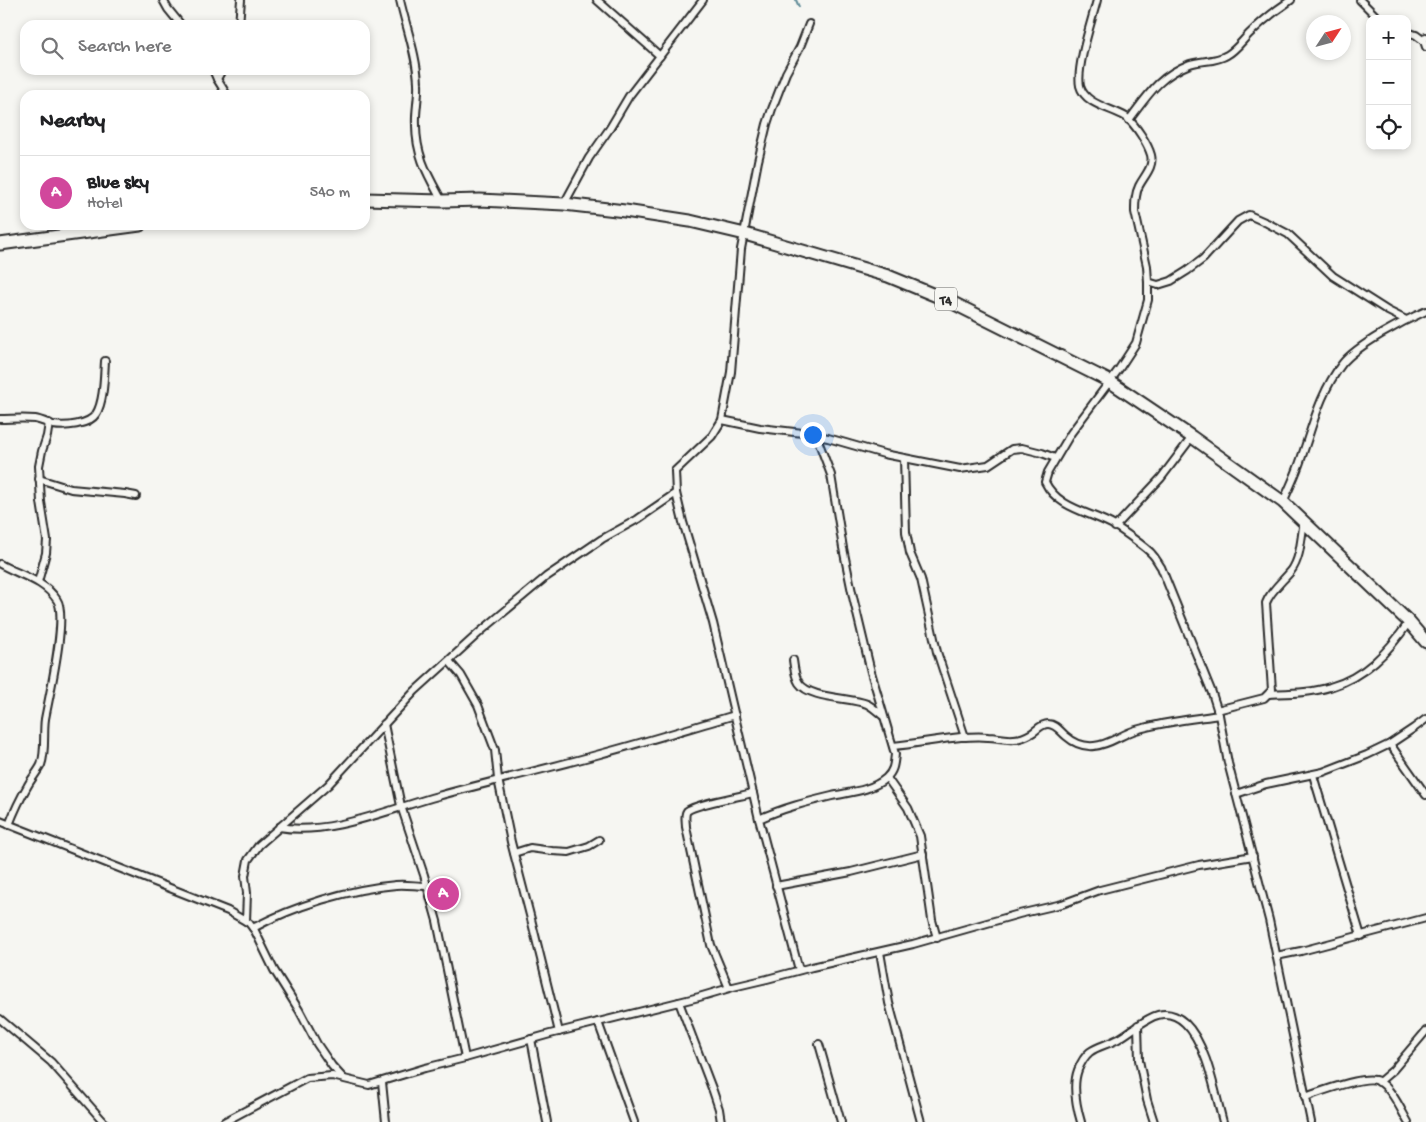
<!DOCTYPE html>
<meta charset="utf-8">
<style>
:root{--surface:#fff;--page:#f6f6f6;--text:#202124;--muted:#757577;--line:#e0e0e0;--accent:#1f6fb2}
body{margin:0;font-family:"Gochi Hand",sans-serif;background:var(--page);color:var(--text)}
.controls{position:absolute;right:15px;top:15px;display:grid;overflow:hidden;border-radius:10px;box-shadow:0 2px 8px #0003}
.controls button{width:45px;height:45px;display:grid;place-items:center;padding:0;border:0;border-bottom:1px solid var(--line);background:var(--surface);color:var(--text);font:25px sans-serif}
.compass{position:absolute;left:1306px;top:15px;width:45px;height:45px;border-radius:50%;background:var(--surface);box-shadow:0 2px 8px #0003;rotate:54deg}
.you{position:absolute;left:812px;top:434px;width:18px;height:18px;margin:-12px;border:4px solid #fff;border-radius:50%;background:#1a73e8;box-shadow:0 0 0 8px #1a73e833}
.badge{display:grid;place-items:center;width:32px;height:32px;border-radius:50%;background:var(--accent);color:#fff;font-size:16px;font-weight:700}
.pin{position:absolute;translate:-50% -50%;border:2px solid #fff;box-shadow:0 1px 5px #0006}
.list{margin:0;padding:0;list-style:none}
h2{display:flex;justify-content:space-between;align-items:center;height:65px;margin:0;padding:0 20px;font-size:21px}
h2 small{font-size:16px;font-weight:400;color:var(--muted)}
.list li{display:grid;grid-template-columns:32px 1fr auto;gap:15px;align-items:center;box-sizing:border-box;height:75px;padding:0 20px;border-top:1px solid var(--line)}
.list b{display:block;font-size:19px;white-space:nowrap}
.list p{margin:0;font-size:16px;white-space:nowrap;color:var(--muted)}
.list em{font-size:16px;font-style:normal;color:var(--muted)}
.icon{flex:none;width:28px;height:28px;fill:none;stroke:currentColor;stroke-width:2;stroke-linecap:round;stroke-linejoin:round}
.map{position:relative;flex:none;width:1426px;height:1122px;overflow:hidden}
.search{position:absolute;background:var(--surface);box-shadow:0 2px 8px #0003;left:20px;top:20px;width:350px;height:55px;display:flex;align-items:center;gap:12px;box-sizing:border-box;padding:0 18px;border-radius:15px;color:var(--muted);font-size:19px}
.panel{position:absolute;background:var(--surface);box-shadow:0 2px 8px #0003;left:20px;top:90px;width:350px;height:140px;border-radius:15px}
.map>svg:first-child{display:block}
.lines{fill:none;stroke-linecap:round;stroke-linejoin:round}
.stream{stroke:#5d8a96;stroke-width:2}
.street-casing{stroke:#2b2b2b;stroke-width:10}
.highway-casing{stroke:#2b2b2b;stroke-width:15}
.street{stroke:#f6f6f2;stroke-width:6}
.highway{stroke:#f6f6f2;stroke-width:11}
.labels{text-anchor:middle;stroke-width:4;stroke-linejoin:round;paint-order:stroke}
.shield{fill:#f6f6f2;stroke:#686867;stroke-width:1}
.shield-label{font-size:14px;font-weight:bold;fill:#2b2b2b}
</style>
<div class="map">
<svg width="1426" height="1122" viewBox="0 0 1426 1122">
<rect width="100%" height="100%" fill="#f6f6f2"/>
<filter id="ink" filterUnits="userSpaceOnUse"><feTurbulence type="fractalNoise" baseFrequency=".02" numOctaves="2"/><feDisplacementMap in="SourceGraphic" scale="10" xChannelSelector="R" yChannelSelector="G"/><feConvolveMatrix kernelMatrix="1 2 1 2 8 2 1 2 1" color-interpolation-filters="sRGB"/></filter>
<g filter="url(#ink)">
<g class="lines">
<path class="stream" d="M796,0L799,7"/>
<g class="street-casing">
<g id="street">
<path d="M163,0L168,9L181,25"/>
<path d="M400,0C406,27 417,56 418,83C419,97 415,111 416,125C416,156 428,175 442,201"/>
<path d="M597,0L660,56"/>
<path d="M1097,0C1092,20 1076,67 1080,86C1085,105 1112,108 1126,117C1135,124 1148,144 1151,155C1154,167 1144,176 1139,186C1135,194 1135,203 1135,212L1147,266L1148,282V300L1136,343L1119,369L1071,433L1048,472L1045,482C1058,509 1091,512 1115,526C1123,531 1147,548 1152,554C1156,558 1158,563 1161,567L1212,693L1219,715L1228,763L1269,920L1311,1122"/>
<path d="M1360,0L1379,19"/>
<path d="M239,25L241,0"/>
<path d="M1407,32L1416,35L1424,41"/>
<path d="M1426,37L1424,41L1426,47"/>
<path d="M213,70L217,79"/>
<path d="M222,70L217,79L227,95"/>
<path d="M1129,120C1148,95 1159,76 1190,64C1202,60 1216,62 1227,55C1236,50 1242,41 1249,34C1262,21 1276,10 1291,0"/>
<path d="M564,204L589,158L610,128L629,96L703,0"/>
<path d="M1148,282L1158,285L1171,281L1187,271L1203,259L1238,221L1249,215L1267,223L1288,234L1333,276L1388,311L1406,320"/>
<path d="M0,419C11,419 23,418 35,419C41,420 47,423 53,425C65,427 89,425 96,414C104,402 104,376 105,361"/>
<path d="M722,420L760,428L803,433L828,438L884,454L960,469L988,465L1012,449L1022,448L1042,453L1055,458"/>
<path d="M904,458L906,532L910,553L921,579L937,652L965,737"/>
<path d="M39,479L71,489L125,494L136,496"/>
<path d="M1283,502C1290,487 1297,472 1302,456C1313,424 1321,391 1342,364C1357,345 1403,321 1426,311"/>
<path d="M1115,527L1161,478L1192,437"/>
<path d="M0,564C19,575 44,580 57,600C68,616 49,697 45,719C43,733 46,752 41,765C37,773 31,779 27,787C20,799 14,812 9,825"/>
<path d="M38,582L46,553L47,540L41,502L39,466L42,451L47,436L49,423"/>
<path d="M793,660C794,668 795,677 799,683C810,699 849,697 867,704C873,707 878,712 883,716"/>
<path d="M449,661L461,675L478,705L495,750L498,779L511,842L532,923L559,1032"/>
<path d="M1269,694C1289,693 1311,693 1330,687C1365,677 1389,651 1409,622"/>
<path d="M1217,710L1264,698L1272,690L1266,603C1271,590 1282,582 1291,571C1301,558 1301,537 1304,521"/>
<path d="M384,724L401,806L424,875L437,921L465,1058"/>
<path d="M1390,744L1426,795"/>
<path d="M893,746C916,744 938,739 961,737C970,737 979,736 988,737C996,737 1005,740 1014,739C1020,739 1027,736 1032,733C1037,730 1041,724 1048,724C1056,724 1060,731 1066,736C1074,743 1083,747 1094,746C1109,745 1122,734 1136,730C1162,722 1192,719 1219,715"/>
<path d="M1313,775L1361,936"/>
<path d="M887,778L908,808L920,836L932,920L937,938"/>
<path d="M1236,794L1266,784L1323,772L1367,755L1390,744L1414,728L1426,719"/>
<path d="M759,819C783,808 807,802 832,796C850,792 871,791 886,778C894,771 894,763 895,754L871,672L853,597L843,548L831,475L816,435"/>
<path d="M0,821L228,911L249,923L255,931L274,970L299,1010L317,1044L332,1066L343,1078"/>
<path d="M279,827C329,836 390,809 438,796C492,781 546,769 600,754C645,742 690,728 735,715"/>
<path d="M514,853L530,848L552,851L569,852L589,846L599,840"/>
<path d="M776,886L851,872L923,854"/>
<path d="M246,921L247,893L245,876L248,860L259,845L328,785L415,691L480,632L546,577L602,539L638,519L676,493"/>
<path d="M253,928C294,906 349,889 396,885C406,884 416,886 426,886"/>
<path d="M880,952L889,1003L921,1122"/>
<path d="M1276,956L1301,951L1426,918"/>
<path d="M799,970L759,819L713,623L683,522L676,493L675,471L712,436L722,420L731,372L741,249L758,161L767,124L772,109L786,73L800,47L809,24"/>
<path d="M729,988L711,945L686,827C686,822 684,815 687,811C695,804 741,796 753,793"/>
<path d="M679,1002L713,1091L719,1109L721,1122"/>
<path d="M0,1019L51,1062L104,1122"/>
<path d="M598,1022L634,1122"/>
<path d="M1138,1025L1139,1060L1147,1100L1154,1122"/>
<path d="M531,1039L547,1122"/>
<path d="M819,1044L841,1122"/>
<path d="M382,1082L386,1122"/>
<path d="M1379,1082L1393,1070L1426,1031"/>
<path d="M1305,1097C1320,1092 1366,1074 1378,1081C1391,1087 1401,1110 1408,1122"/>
<path d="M224,1122L307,1078L332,1076L369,1085L425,1068L465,1058L550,1034L699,997L733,987L767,979L812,967L913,944L1019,914L1062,904L1100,890L1199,865L1253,856"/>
<path d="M1081,1122C1076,1105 1072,1086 1078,1070C1088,1045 1099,1049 1118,1039C1140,1027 1160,1000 1185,1023C1207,1044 1215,1093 1223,1122"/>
</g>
</g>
<g class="highway-casing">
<g id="highway">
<path d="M365,199L442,201L480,200L564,204L625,211L690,221L745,234L888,276L949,301L1109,381L1192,437L1283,502L1409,622L1426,642"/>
<path d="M0,244L140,225"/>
</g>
</g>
<use href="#street" class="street"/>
<use href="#highway" class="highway"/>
</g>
</g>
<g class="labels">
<rect class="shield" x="935" y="287.5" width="22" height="23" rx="4"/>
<g class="shield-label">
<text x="946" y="304">T4</text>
</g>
</g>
</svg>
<div class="controls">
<button>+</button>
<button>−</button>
<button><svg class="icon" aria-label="locate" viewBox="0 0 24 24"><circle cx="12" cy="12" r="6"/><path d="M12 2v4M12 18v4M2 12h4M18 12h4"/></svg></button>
</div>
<svg class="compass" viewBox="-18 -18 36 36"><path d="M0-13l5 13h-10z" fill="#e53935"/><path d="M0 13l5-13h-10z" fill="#757577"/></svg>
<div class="you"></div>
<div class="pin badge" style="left:443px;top:894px;background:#d1479c">A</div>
<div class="search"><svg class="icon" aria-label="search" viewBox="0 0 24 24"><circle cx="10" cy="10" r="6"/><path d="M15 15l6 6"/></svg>Search here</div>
<section class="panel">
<h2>Nearby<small></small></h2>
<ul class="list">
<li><span class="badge" style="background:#d1479c">A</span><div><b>Blue sky</b><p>Hotel</p></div><em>540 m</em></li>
</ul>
</section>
</div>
